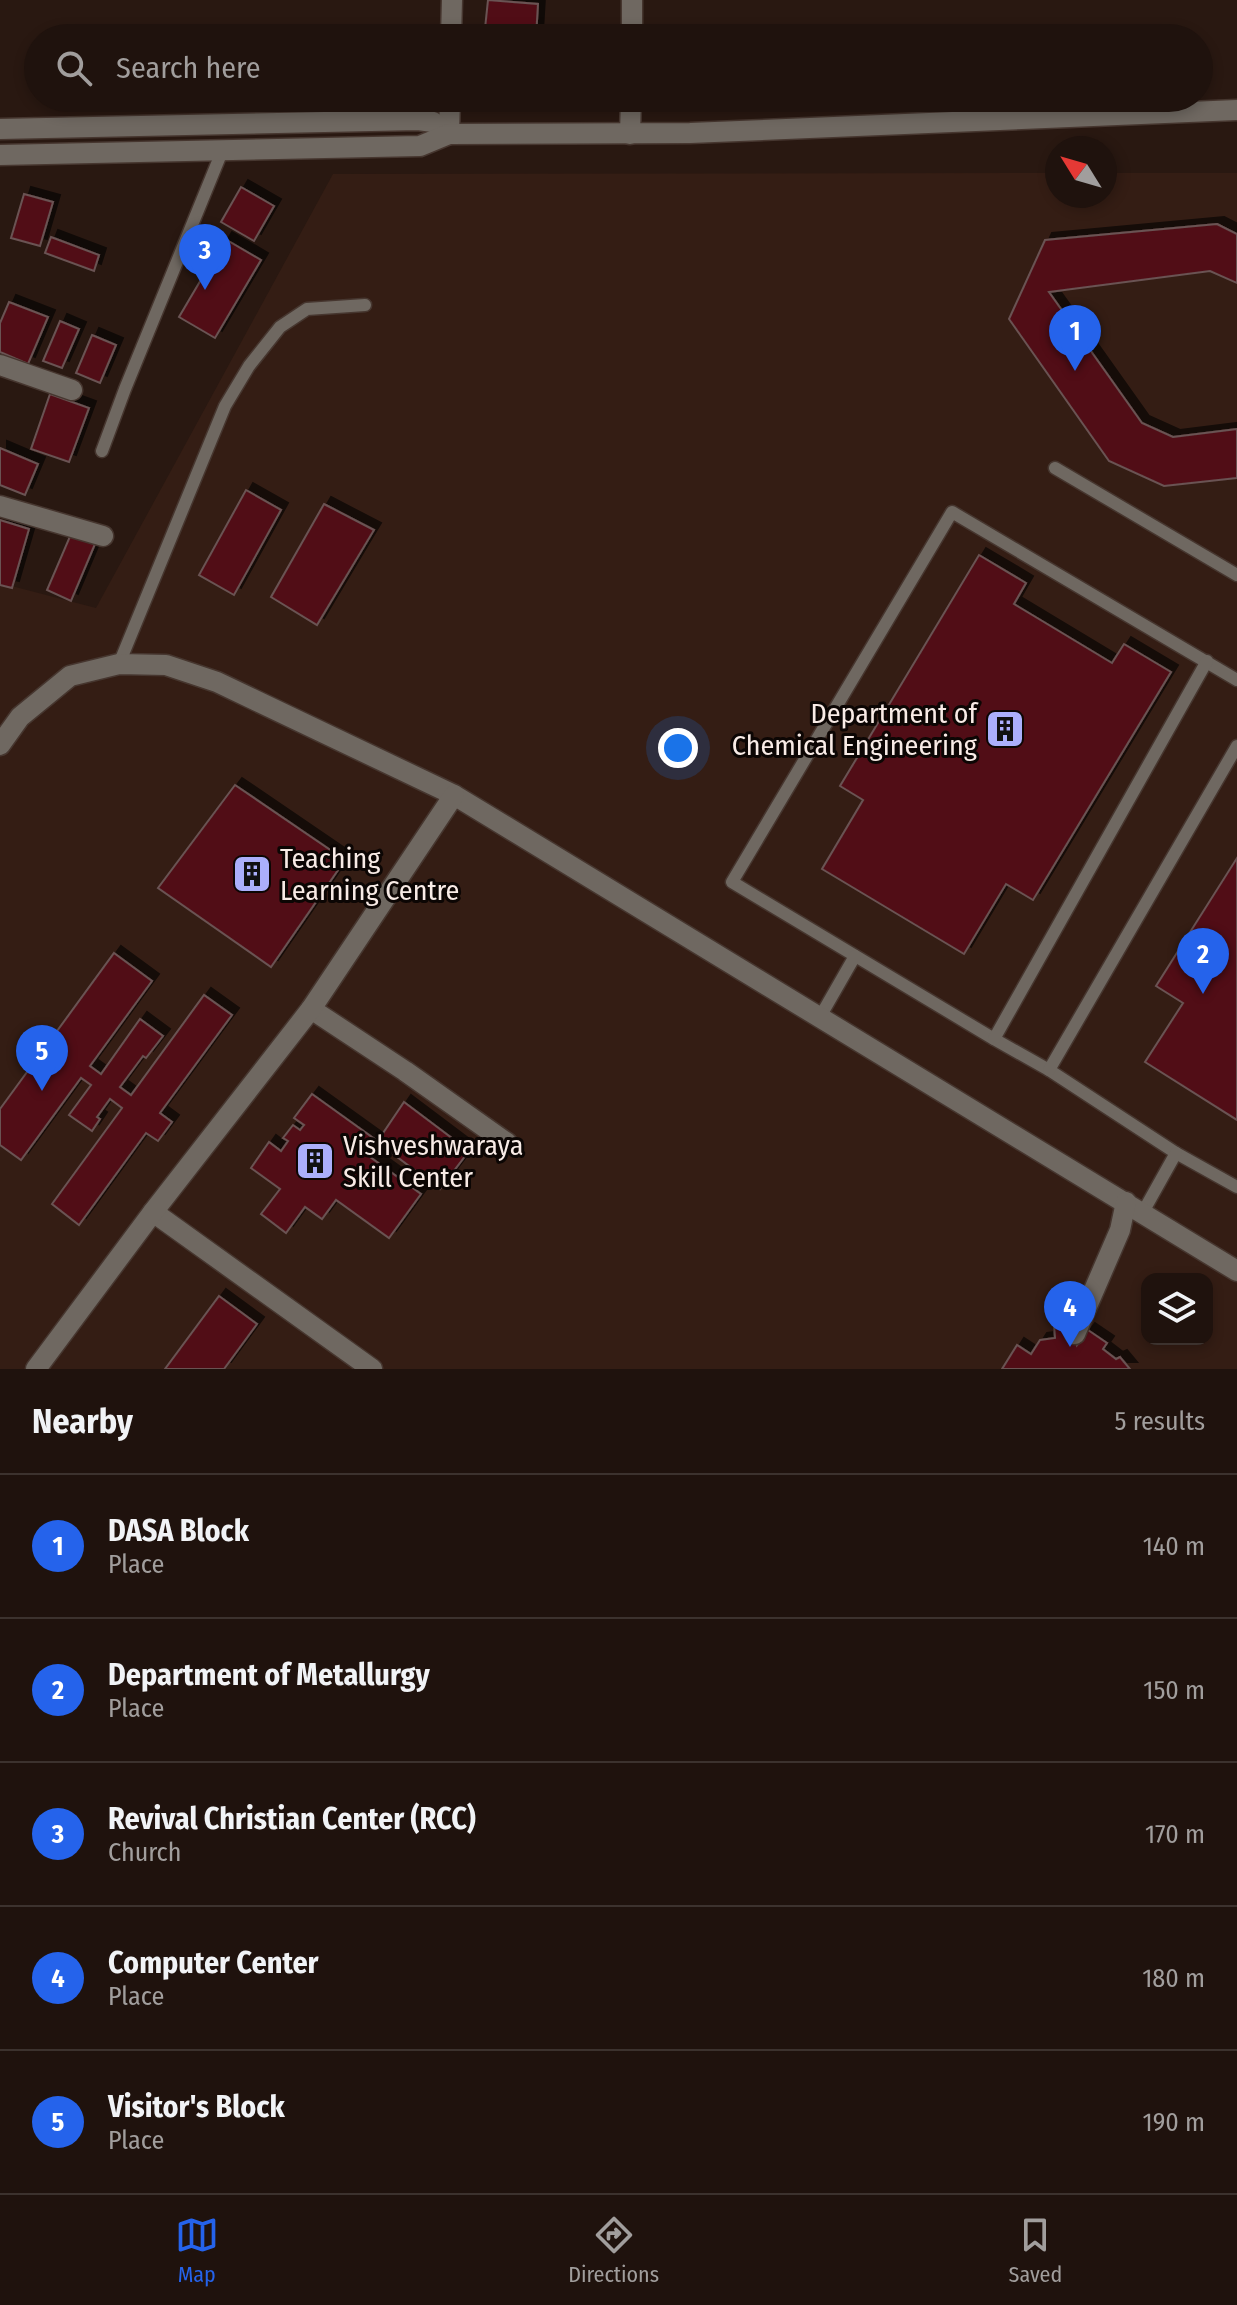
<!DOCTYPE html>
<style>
:root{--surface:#1f120d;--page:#271b16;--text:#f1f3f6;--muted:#a19e9d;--line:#3c322e;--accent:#2563eb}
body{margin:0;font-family:"Fira Sans Condensed",sans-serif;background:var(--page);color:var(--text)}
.controls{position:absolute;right:24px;bottom:24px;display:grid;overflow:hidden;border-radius:16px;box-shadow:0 4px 12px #0003}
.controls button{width:72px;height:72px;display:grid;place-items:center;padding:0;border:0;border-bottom:2px solid var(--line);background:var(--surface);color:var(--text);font:40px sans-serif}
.compass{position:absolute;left:1045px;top:136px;width:72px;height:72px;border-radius:50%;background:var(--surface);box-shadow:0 4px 12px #0003;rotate:307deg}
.you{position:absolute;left:678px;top:748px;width:28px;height:28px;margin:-20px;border:6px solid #fff;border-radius:50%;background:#1a73e8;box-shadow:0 0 0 12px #1a73e833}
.badge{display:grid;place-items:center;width:52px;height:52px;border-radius:50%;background:var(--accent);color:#fff;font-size:26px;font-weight:700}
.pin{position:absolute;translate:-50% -66px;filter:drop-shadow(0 2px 4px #0008)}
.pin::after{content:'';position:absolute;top:42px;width:28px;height:24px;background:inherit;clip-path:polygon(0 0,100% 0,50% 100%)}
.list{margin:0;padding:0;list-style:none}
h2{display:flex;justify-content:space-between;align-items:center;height:104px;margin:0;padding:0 32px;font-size:34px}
h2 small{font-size:26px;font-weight:400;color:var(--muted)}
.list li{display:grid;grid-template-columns:52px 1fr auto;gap:24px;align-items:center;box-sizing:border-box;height:144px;padding:0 32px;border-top:2px solid var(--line)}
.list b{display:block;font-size:30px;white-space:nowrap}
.list p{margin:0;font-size:26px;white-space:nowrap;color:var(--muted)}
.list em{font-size:26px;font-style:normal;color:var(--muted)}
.icon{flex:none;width:44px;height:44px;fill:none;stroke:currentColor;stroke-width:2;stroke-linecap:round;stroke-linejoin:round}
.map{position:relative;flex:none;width:1237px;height:1369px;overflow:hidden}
.search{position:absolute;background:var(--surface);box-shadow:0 4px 12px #0003;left:24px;right:24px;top:24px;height:88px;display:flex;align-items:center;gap:20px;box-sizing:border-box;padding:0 28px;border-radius:44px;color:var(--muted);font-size:30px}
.sheet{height:824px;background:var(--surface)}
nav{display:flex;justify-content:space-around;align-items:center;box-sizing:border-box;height:112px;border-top:2px solid var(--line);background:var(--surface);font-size:22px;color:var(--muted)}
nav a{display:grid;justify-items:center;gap:4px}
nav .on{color:var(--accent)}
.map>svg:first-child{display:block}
.built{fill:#341d14;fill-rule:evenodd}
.building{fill:#511119;stroke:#6a5353;stroke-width:2;filter:url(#shadow)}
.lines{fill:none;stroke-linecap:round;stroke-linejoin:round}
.service-casing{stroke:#46362f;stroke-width:15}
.minor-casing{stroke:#46362f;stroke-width:23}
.tertiary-casing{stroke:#46362f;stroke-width:23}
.service{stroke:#6f6861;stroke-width:12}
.minor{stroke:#6f6861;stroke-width:20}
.tertiary{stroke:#6f6861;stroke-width:20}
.labels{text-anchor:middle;stroke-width:6;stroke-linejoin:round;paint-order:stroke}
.poi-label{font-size:28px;fill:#f8ebe6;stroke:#0c0604;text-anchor:start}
</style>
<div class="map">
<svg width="1237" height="1369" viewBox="0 0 1237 1369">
<defs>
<filter id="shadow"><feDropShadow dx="7" dy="-7" stdDeviation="0" flood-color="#0009"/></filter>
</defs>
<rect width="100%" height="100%" fill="#291811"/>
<path class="built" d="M1057,173V196H1105V173H1237V1369H0V583L96,608L333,174ZM1147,1279H1207V1339H1147Z"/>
<g class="building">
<path d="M488,0L538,4L536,38H484Z"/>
<path d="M241,187L274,206L254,241L221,222Z"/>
<path d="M24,194L53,202L40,246L11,238Z"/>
<path d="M1217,224L1237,234V283L1210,271L1049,292L1142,423L1173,437L1237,429V478L1164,486L1109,461L1009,319L1045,240Z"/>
<path d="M51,237L99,255L94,271L45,253Z"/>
<path d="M225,239L261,260L215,338L179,317Z"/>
<path d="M9,302L48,317L28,364L0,352V323Z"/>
<path d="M60,321L79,329L62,368L43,361Z"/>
<path d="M92,335L116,345L100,383L76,373Z"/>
<path d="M50,394L89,408L69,462L31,449Z"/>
<path d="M0,448L38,464L25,495L0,485Z"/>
<path d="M246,490L281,510L234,595L199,575Z"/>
<path d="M324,504L374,530L317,625L271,597Z"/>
<path d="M0,520L29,529L12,588L0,585Z"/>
<path d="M71,534L95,544L71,601L47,590Z"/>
<path d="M979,555L1026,583L1014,604L1112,663L1124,644L1171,672L1033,900L1006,884L964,954L822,869L863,800L840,786Z"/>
<path d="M235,785L345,860L271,967L158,888Z"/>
<path d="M1237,858V1120L1145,1062L1183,1003L1156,986Z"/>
<path d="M114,953L152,981L90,1066L101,1074L140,1019L163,1036L146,1058L143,1056L120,1087L131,1095L204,995L232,1015L160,1113L172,1122L158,1141L146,1133L79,1225L52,1204L122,1108L110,1099L97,1117L100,1119L92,1131L69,1115L91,1085L81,1078L21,1160L0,1145V1109Z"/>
<path d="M312,1094L376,1140L366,1154L421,1194L389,1238L336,1200L322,1219L305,1207L286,1233L261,1214L280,1189L251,1168L269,1142L281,1151L288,1141L283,1138L293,1125L300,1130L304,1125L294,1118Z"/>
<path d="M404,1102L469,1151L440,1189L377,1142Z"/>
<path d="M219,1296L257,1324L224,1369H165Z"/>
<path d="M1073,1321L1077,1345L1088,1330L1107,1343L1103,1349L1116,1359L1120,1357L1130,1369H1002L1017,1345L1031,1354L1040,1340L1055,1338L1054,1324Z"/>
</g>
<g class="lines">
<g class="service-casing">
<g id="service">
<path d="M102,451L125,389L223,149"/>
<path d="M1055,468L1237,575"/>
<path d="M119,664L225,406L249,366L280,327L307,309L365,305"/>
<path d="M1237,680L952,512L732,882L994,1039L1049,1070L1176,1153L1237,1187"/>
<path d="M820,1017L855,956"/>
<path d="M994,1039L1207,661"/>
<path d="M1049,1070L1237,746"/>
<path d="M1143,1212L1176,1153"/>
</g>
</g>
<g class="minor-casing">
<g id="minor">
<path d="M451,38L452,0"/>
<path d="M632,38V0"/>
<path d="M449,134L450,98"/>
<path d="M630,134L631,98"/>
<path d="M0,365L72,390"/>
<path d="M0,506L103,536"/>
<path d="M0,745L20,717L70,676L119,664L166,665L217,682L454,795L1237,1271"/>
<path d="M311,1009L405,1071L507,1143"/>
<path d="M153,1212L372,1369"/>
<path d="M1075,1334L1120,1230L1126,1202"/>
<path d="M36,1369L153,1212L311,1009L454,795"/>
</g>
</g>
<g class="tertiary-casing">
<g id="tertiary">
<path d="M0,129L418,120L433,122L449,134"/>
<path d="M0,155L420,146L449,134L690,133L1237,110"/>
</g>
</g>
<use href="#service" class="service"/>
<use href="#minor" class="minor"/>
<use href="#tertiary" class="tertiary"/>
</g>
<defs>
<g id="building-square" transform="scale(2)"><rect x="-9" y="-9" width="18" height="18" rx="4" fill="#abaffb" stroke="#0c0604"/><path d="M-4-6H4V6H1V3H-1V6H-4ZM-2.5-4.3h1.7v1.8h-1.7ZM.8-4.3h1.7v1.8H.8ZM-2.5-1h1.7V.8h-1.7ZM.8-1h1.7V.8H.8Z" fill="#111"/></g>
</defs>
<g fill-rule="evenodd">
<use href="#building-square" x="1005" y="729"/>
<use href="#building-square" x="252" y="874"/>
<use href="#building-square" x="315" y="1161"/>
</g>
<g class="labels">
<g class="poi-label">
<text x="977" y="723" text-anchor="end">Department of<tspan x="977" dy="32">Chemical Engineering</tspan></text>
<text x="280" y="868">Teaching<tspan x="280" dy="32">Learning Centre</tspan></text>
<text x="343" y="1155">Vishveshwaraya<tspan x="343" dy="32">Skill Center</tspan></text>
</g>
</g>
</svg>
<div class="controls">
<button><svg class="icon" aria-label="layers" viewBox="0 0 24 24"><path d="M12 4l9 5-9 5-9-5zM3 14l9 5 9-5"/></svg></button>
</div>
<svg class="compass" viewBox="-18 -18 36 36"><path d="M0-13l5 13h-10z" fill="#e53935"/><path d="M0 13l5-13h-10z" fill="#a19e9d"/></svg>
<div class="you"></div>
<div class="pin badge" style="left:1075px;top:371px">1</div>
<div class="pin badge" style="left:1203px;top:994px">2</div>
<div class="pin badge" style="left:205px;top:290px">3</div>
<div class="pin badge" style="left:1070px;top:1347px">4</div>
<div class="pin badge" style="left:42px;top:1091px">5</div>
<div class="search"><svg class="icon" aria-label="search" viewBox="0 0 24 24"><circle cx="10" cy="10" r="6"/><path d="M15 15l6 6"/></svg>Search here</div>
</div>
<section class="sheet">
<h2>Nearby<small>5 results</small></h2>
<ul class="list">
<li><span class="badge">1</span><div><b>DASA Block</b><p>Place</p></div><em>140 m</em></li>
<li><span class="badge">2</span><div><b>Department of Metallurgy</b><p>Place</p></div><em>150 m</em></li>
<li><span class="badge">3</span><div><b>Revival Christian Center (RCC)</b><p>Church</p></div><em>170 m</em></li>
<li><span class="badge">4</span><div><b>Computer Center</b><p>Place</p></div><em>180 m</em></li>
<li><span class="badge">5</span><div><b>Visitor's Block</b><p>Place</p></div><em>190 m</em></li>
</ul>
</section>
<nav>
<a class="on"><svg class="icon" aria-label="map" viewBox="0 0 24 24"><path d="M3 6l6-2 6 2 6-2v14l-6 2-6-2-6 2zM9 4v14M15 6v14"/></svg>Map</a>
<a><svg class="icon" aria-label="directions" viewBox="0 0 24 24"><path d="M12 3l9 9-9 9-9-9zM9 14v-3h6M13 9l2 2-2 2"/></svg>Directions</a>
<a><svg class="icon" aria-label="saved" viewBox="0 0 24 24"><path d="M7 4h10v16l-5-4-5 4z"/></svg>Saved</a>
</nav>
